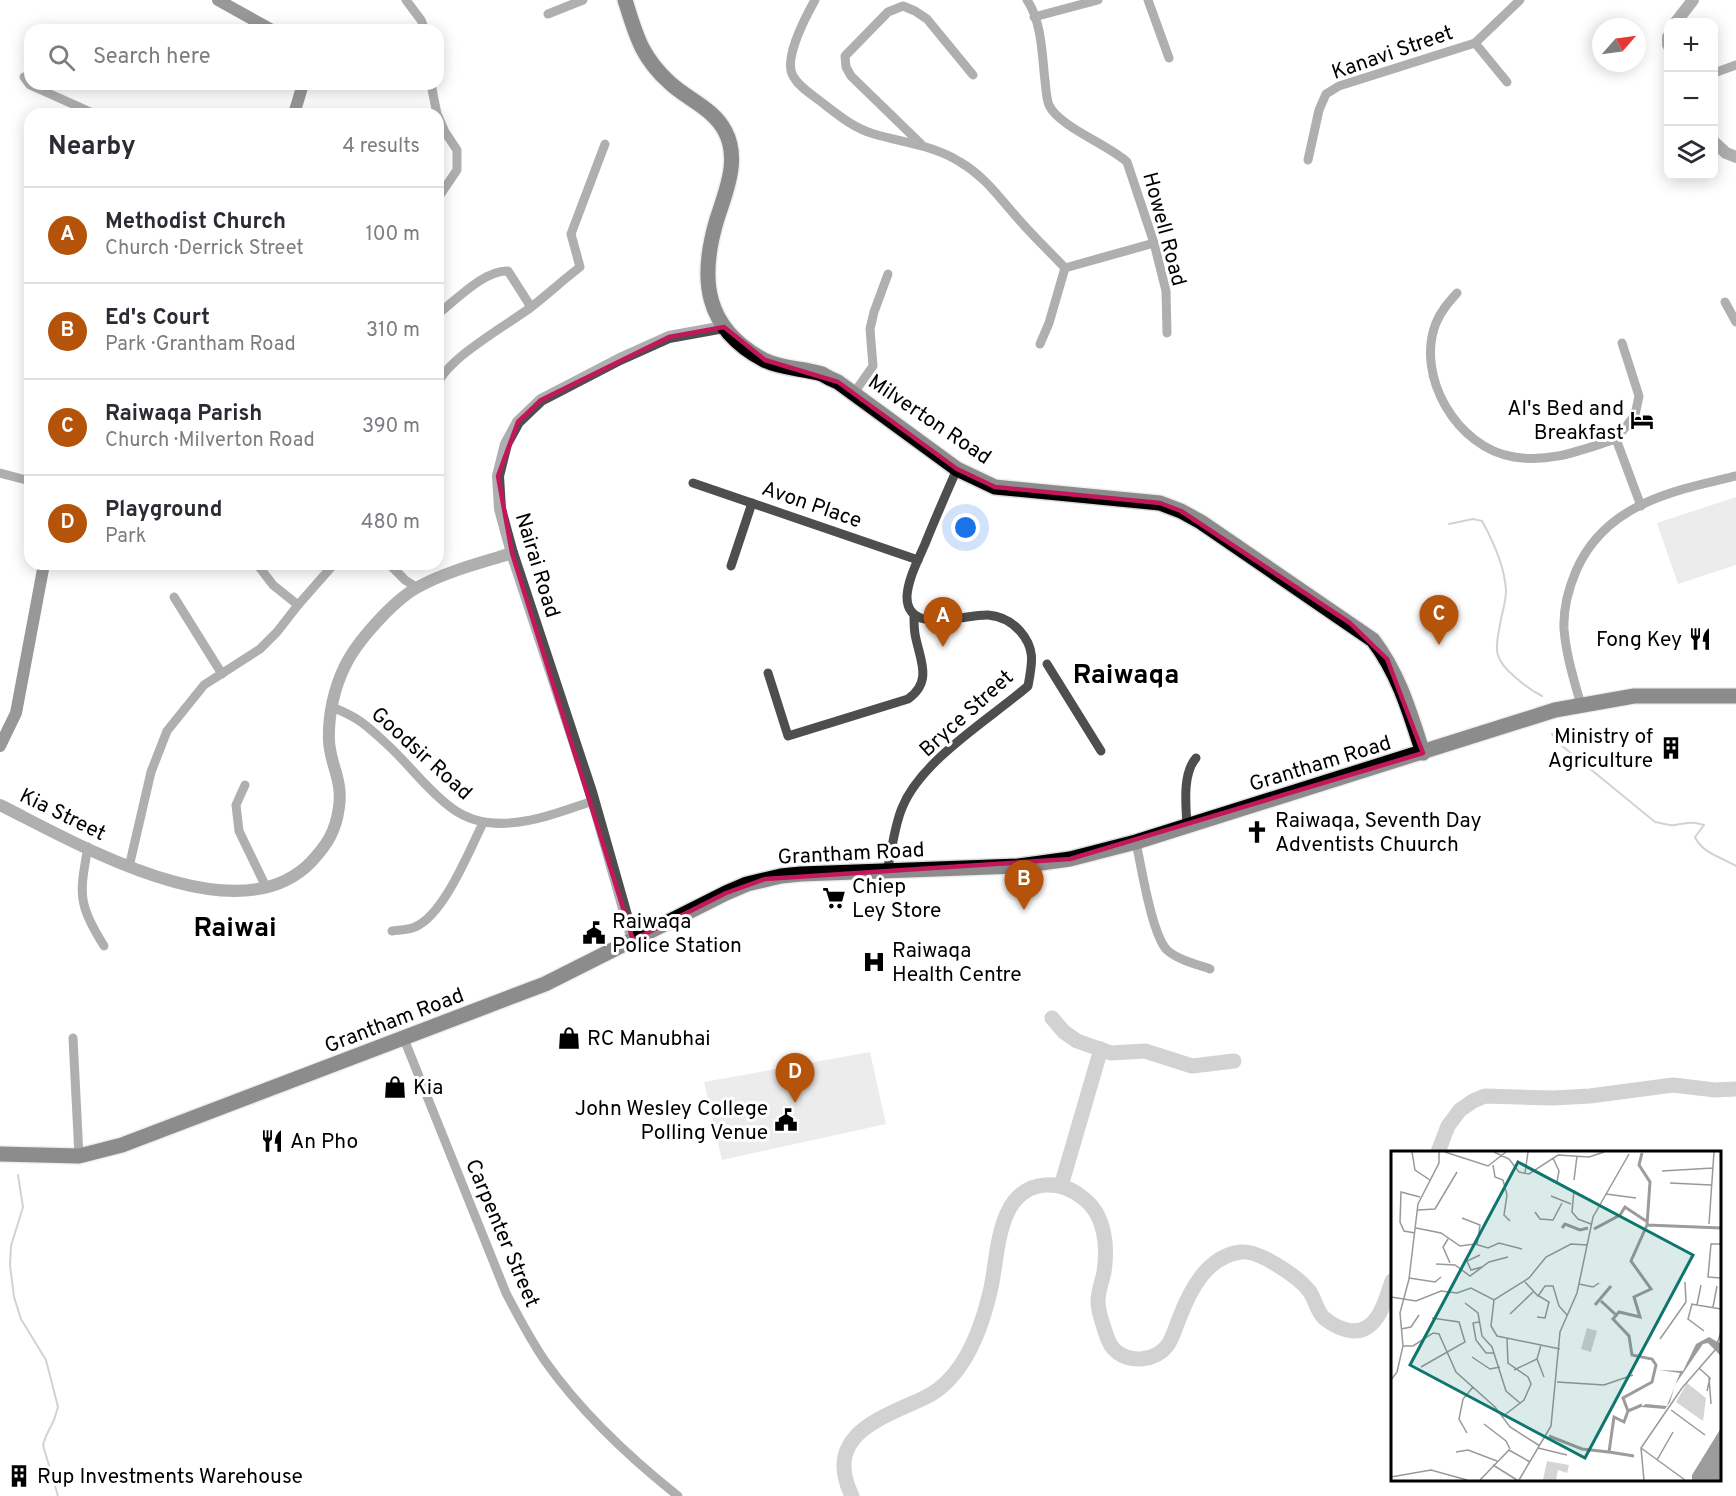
<!DOCTYPE html>
<meta charset="utf-8">
<style>
:root{--surface:#fff;--page:#f7f7f7;--text:#2b2b33;--muted:#7c7c81;--line:#e1e1e2;--accent:#b45309}
body{margin:0;font-family:Overpass,sans-serif;background:var(--page);color:var(--text)}
.controls{position:absolute;right:18px;top:18px;display:grid;overflow:hidden;border-radius:12px;box-shadow:0 3px 15px #0003}
.controls button{width:54px;height:54px;display:grid;place-items:center;padding:0;border:0;border-bottom:2px solid var(--line);background:var(--surface);color:var(--text);font:30px sans-serif}
.compass{position:absolute;left:1592px;top:18px;width:54px;height:54px;border-radius:50%;background:var(--surface);box-shadow:0 3px 15px #0003;rotate:62deg}
.you{position:absolute;left:966px;top:528px;width:21px;height:21px;margin:-15px;border:4px solid #fff;border-radius:50%;background:#1a73e8;box-shadow:0 0 0 9px #1a73e833}
.badge{display:grid;place-items:center;width:39px;height:39px;border-radius:50%;background:var(--accent);color:#fff;font-size:20px;font-weight:700}
.pin{position:absolute;translate:-50% -50px;filter:drop-shadow(0 2px 3px #0008)}
.pin::after{content:'';position:absolute;top:32px;width:21px;height:18px;background:inherit;clip-path:polygon(0 0,100% 0,50% 100%)}
.list{margin:0;padding:0;list-style:none}
h2{display:flex;justify-content:space-between;align-items:center;height:78px;margin:0;padding:0 24px;font-size:26px}
h2 small{font-size:20px;font-weight:400;color:var(--muted)}
.list li{display:grid;grid-template-columns:39px 1fr auto;gap:18px;align-items:center;box-sizing:border-box;height:96px;padding:0 24px;border-top:2px solid var(--line)}
.list b{display:block;font-size:22px;white-space:nowrap}
.list p{margin:0;font-size:20px;white-space:nowrap;color:var(--muted)}
.list em{font-size:20px;font-style:normal;color:var(--muted)}
.icon{flex:none;width:33px;height:33px;fill:none;stroke:currentColor;stroke-width:2;stroke-linecap:round;stroke-linejoin:round}
.map{position:relative;flex:none;width:1736px;height:1496px;overflow:hidden}
.search{position:absolute;background:var(--surface);box-shadow:0 3px 15px #0003;left:24px;top:24px;width:420px;height:66px;display:flex;align-items:center;gap:15px;box-sizing:border-box;padding:0 21px;border-radius:18px;color:var(--muted);font-size:22px}
.panel{position:absolute;background:var(--surface);box-shadow:0 3px 15px #0003;left:24px;top:108px;width:420px;height:462px;border-radius:18px}
.map>svg:first-child{display:block}
.green{fill:#d5d5d5}
.lines{fill:none;stroke-linecap:round;stroke-linejoin:round}
.stream{stroke:#9c9c9c;stroke-width:2}
.river{stroke:#9c9c9c;stroke-width:15}
.primary-casing{stroke:#dbdbdb;stroke-width:18}
.minor{stroke:#4e4e4e;stroke-width:9}
.tertiary{stroke:#4e4e4e;stroke-width:12}
.secondary{stroke:#1b1b1b;stroke-width:12}
.primary{stroke:#000;stroke-width:15}
.marked{fill:none;stroke:#c2185b;stroke-width:4.5;stroke-linejoin:round}
.labels{text-anchor:middle;stroke-width:6;stroke-linejoin:round;paint-order:stroke}
.street-label{font-size:21px;fill:#000;stroke:#fff}
.poi-label{font-size:21px;fill:#000;stroke:#fff;text-anchor:start}
.district-label{font-size:27px;font-weight:bold;fill:#000;stroke:#fff}
.inset-river{fill:none;stroke:#9c9c9c;stroke-width:3}
.inset-road{fill:none;stroke:#999;stroke-width:1.5}
.view{fill:#0f766e;fill-opacity:0.15;stroke:#0f766e;stroke-width:3}
.inset-edge{fill:none;stroke:#000;stroke-width:3}
</style>
<div class="map">
<svg width="1736" height="1496" viewBox="0 0 1736 1496">
<rect width="100%" height="100%" fill="#fff"/>
<g class="green">
<path d="M1736,497V565L1678,584L1657,523Z"/>
<path d="M870,1052L886,1124L722,1160L704,1082Z"/>
</g>
<g class="lines">
<g class="stream">
<path d="M1449,524L1473,519L1482,521C1493,541 1505,568 1506,591C1506,600 1503,610 1501,619C1496,648 1491,657 1515,677C1524,685 1531,690 1542,696"/>
<path d="M1552,734L1561,745L1655,822C1662,823 1669,826 1675,825C1686,823 1692,821 1704,825L1695,837C1702,853 1721,857 1736,866"/>
<path d="M18,1175L23,1207L11,1246L10,1265L14,1297L21,1319L46,1360L58,1407L54,1420L46,1436L43,1445L58,1496"/>
</g>
<g class="river">
<path d="M1052,1018L1064,1032L1077,1041L1111,1053L1145,1051L1192,1066L1234,1061"/>
<path d="M1438,1152L1448,1126L1460,1110L1473,1101L1485,1096L1553,1098L1590,1096L1673,1085L1715,1090L1736,1089"/>
<path d="M1061,1186L1101,1049"/>
<path d="M852,1496C822,1434 882,1418 926,1397C964,1378 981,1330 990,1292C999,1257 995,1188 1046,1185C1060,1184 1072,1189 1083,1198C1105,1214 1108,1246 1104,1272C1102,1282 1098,1291 1098,1301C1098,1312 1102,1321 1105,1331C1107,1338 1110,1347 1117,1352C1131,1363 1155,1361 1167,1346C1173,1338 1175,1328 1179,1319C1190,1290 1207,1256 1241,1252C1259,1250 1299,1277 1310,1292C1315,1300 1317,1311 1324,1318C1330,1323 1339,1328 1347,1330C1376,1337 1385,1303 1392,1281"/>
</g>
<g class="primary-casing">
<g id="primary">
<path d="M625,0C636,35 641,57 670,83C687,99 713,108 725,131C740,159 726,191 717,219C699,279 704,328 764,360C782,369 803,368 822,374C827,377 833,380 838,382L957,469L995,487L1160,503L1181,511L1201,522L1373,640C1399,674 1410,713 1423,753"/>
<path d="M0,1154L79,1156L122,1145L545,984L726,893L747,884L781,876L801,874L1019,866L1070,859L1136,842L1555,710L1634,696H1736"/>
</g>
</g>
<g class="minor">
<path d="M406,0L421,20L425,30"/>
<path d="M815,0C806,16 783,59 793,76C799,87 811,94 820,101C837,114 853,128 874,134C904,143 933,145 960,162C986,177 1001,200 1021,222C1035,238 1051,253 1065,268"/>
<path d="M1027,0C1042,22 1042,55 1045,81C1046,88 1046,98 1049,105C1058,126 1109,145 1127,162L1154,243L1166,291L1167,333"/>
<path d="M1148,0L1169,58"/>
<path d="M548,14L583,0"/>
<path d="M1034,17L1098,0"/>
<path d="M1475,43L1507,82"/>
<path d="M1714,73L1736,65"/>
<path d="M24,77L30,85L95,114"/>
<path d="M431,84L437,114"/>
<path d="M438,116L445,132L457,150V170L438,198"/>
<path d="M921,144L851,76L846,67L845,56L888,12L903,6L915,11L927,19L973,75"/>
<path d="M1308,160L1319,110L1326,94L1339,86L1475,43L1520,0"/>
<path d="M1065,268L1154,243"/>
<path d="M1457,293C1448,303 1441,311 1436,323C1415,376 1457,448 1514,457C1551,463 1581,450 1616,439"/>
<path d="M1725,302L1736,322"/>
<path d="M438,314C456,300 484,270 508,271L531,307"/>
<path d="M1622,343L1639,396L1635,415L1616,439L1641,506"/>
<path d="M1040,344L1049,323L1065,268"/>
<path d="M438,383C450,357 505,326 530,308C547,295 563,280 580,267L571,234L605,144"/>
<path d="M854,393L873,366L870,329L874,312L888,274"/>
<path d="M0,473L30,481"/>
<path d="M693,483L918,560"/>
<path d="M257,564L273,585L298,605"/>
<path d="M389,564L405,580L416,587"/>
<path d="M731,566L752,503"/>
<path d="M174,597L222,674"/>
<path d="M1047,664L1101,751"/>
<path d="M768,673L788,736L908,699C934,681 919,658 915,634C914,628 914,621 914,615"/>
<path d="M1581,705C1574,680 1566,655 1564,629C1563,608 1568,590 1576,571C1605,504 1672,491 1736,476"/>
<path d="M332,707C362,719 368,727 391,748C412,768 429,792 453,809C495,839 550,815 593,801"/>
<path d="M245,785L236,805L239,831L266,887"/>
<path d="M1187,826C1186,806 1182,774 1196,758"/>
<path d="M1136,842C1141,866 1152,935 1167,950C1178,960 1196,964 1210,969"/>
<path d="M88,847C79,896 78,903 104,946"/>
<path d="M129,867L151,772L167,731L204,685L260,649L277,632L298,605L334,564"/>
<path d="M887,871C892,851 894,827 902,808C921,760 990,719 1028,686C1032,664 1036,649 1020,631C1012,622 1000,616 988,615C965,614 906,636 907,596C908,579 918,560 925,544C935,519 946,494 957,469"/>
<path d="M392,931C399,930 409,930 415,927C444,915 469,851 483,823"/>
<path d="M73,1038L79,1156"/>
<path d="M404,1039L506,1293C518,1316 530,1339 545,1361C581,1412 629,1457 678,1496"/>
</g>
<g class="tertiary">
<path d="M1676,22L1693,0"/>
<path d="M1668,37V45"/>
<path d="M1714,142L1726,153L1736,157"/>
<path d="M0,805C75,842 237,939 311,862C327,845 336,831 339,807C343,780 330,764 329,741C328,716 334,688 345,666C357,641 394,600 418,587C447,571 481,563 512,553"/>
<path d="M633,940L591,792L512,553L500,509L498,476L506,444L518,422L541,400L620,359L669,337L724,327"/>
</g>
<g class="secondary">
<path d="M218,0L272,30"/>
<path d="M294,114L303,84"/>
<path d="M0,746L16,713L44,564"/>
</g>
<use href="#primary" class="primary"/>
</g>
<path d="M0 0H1736V1496H0ZM724,327L765,360L838,382L957,469L995,487L1160,503L1181,511L1350,623L1387,659L1423,753L1070,859L765,879L726,893L633,940L512,553L498,476L518,422L541,400L669,337Z" fill="#fff" fill-opacity=".55" fill-rule="evenodd"/>
<path class="marked" d="M724,327L765,360L838,382L957,469L995,487L1160,503L1181,511L1350,623L1387,659L1423,753L1070,859L765,879L726,893L633,940L512,553L498,476L518,422L541,400L669,337Z"/>
<defs>
<g id="hotel-bare" transform="scale(1.8)"><path d="M-6-4.5h1.5V1H6V5H4.5V3h-9V5H-6ZM-4 0a1.8 1.8 0 1 1 3.6 0ZM.5 0V-2.5h3Q6-2.5 6 0Z" fill="#000" stroke="#fff" stroke-width="2.5" paint-order="stroke"/></g>
<g id="restaurant-bare" transform="scale(1.8)"><path d="M-5-6h1v4h1v-4h1v4h1v-4h1v5L-1.5 .5V6h-2V.5L-5-1ZM5-6V6H3V1.5H1.5Q1.5-4 5-6Z" fill="#000" stroke="#fff" stroke-width="2.5" paint-order="stroke"/></g>
<g id="building-bare" transform="scale(1.8)"><path d="M-4-6H4V6H1V3H-1V6H-4ZM-2.5-4.3h1.7v1.8h-1.7ZM.8-4.3h1.7v1.8H.8ZM-2.5-1h1.7V.8h-1.7ZM.8-1h1.7V.8H.8Z" fill="#000" stroke="#fff" stroke-width="2.5" paint-order="stroke"/></g>
<g id="church-bare" transform="scale(1.8)"><path d="M-1.2-6h2.4v3.5h3.3v2.4h-3.3V6h-2.4V-.1h-3.3v-2.4h3.3Z" fill="#000" stroke="#fff" stroke-width="2.5" paint-order="stroke"/></g>
<g id="supermarket-bare" transform="scale(1.8)"><path d="M-6-5.5h2.5l.6 2H6L4.5 2H-2.5L-4.4-4H-6ZM-1.5 3.2a1.3 1.3 0 1 0 .1 0ZM3 3.2a1.3 1.3 0 1 0 .1 0Z" fill="#000" stroke="#fff" stroke-width="2.5" paint-order="stroke"/></g>
<g id="civic-bare" transform="scale(1.8)"><path d="M-.6-6.5H3V-4.5H.6V-3L4-1V1h2V6H-6V1h2V-1L-.6-3ZM-1.2 2.5V6h2.4V2.5Z" fill="#000" stroke="#fff" stroke-width="2.5" paint-order="stroke"/></g>
<g id="hospital-bare" transform="scale(1.8)"><path d="M-5-5h3v3.5h4V-5h3V5h-3V1.5h-4V5h-3Z" fill="#000" stroke="#fff" stroke-width="2.5" paint-order="stroke"/></g>
<g id="shop-bare" transform="scale(1.8)"><path d="M-5-2.5h2.3a2.7 3.5 0 0 1 5.4 0H5L5.5 6h-11ZM-1.5-2.5h3a1.5 2.3 0 0 0-3 0Z" fill="#000" stroke="#fff" stroke-width="2.5" paint-order="stroke"/></g>
</defs>
<g fill-rule="evenodd">
<use href="#hotel-bare" x="1642" y="420"/>
<use href="#restaurant-bare" x="1700" y="639"/>
<use href="#building-bare" x="1671" y="748"/>
<use href="#church-bare" x="1257" y="832"/>
<use href="#supermarket-bare" x="834" y="898"/>
<use href="#civic-bare" x="594" y="933"/>
<use href="#hospital-bare" x="874" y="962"/>
<use href="#shop-bare" x="569" y="1038"/>
<use href="#shop-bare" x="395" y="1087"/>
<use href="#civic-bare" x="786" y="1120"/>
<use href="#restaurant-bare" x="272" y="1141"/>
<use href="#building-bare" x="19" y="1476"/>
</g>
<g class="labels">
<g class="street-label">
<text transform="translate(1392 52) rotate(-19)" y="7">Kanavi Street</text>
<text transform="translate(1165 229) rotate(75)" y="7">Howell Road</text>
<text transform="translate(930 419) rotate(34)" y="7">Milverton Road</text>
<text transform="translate(812 504) rotate(19)" y="7">Avon Place</text>
<text transform="translate(538 565) rotate(73)" y="7">Nairai Road</text>
<text transform="translate(966 713) rotate(-42)" y="7">Bryce Street</text>
<text transform="translate(422 753) rotate(42)" y="7">Goodsir Road</text>
<text transform="translate(1320 763) rotate(-17)" y="7">Grantham Road</text>
<text transform="translate(63 814) rotate(26)" y="7">Kia Street</text>
<text transform="translate(851 853) rotate(-3)" y="7">Grantham Road</text>
<text transform="translate(394 1020) rotate(-21)" y="7">Grantham Road</text>
<text transform="translate(503 1233) rotate(67)" y="7">Carpenter Street</text>
</g>
<g class="poi-label">
<text x="1624" y="415" text-anchor="end">Al's Bed and<tspan x="1624" dy="24">Breakfast</tspan></text>
<text x="1682" y="646" text-anchor="end">Fong Key</text>
<text x="1653" y="743" text-anchor="end">Ministry of<tspan x="1653" dy="24">Agriculture</tspan></text>
<text x="1275" y="827">Raiwaqa, Seventh Day<tspan x="1275" dy="24">Adventists Chuurch</tspan></text>
<text x="852" y="893">Chiep<tspan x="852" dy="24">Ley Store</tspan></text>
<text x="612" y="928">Raiwaqa<tspan x="612" dy="24">Police Station</tspan></text>
<text x="892" y="957">Raiwaqa<tspan x="892" dy="24">Health Centre</tspan></text>
<text x="587" y="1045">RC Manubhai</text>
<text x="413" y="1094">Kia</text>
<text x="768" y="1115" text-anchor="end">John Wesley College<tspan x="768" dy="24">Polling Venue</tspan></text>
<text x="290" y="1148">An Pho</text>
<text x="37" y="1483">Rup Investments Warehouse</text>
</g>
<g class="district-label">
<text x="1126" y="683">Raiwaqa</text>
<text x="235" y="936">Raiwai</text>
</g>
</g>
<g transform="translate(1391 1151)">
<rect width="330" height="330" fill="#fff"/>
<path d="M196,177L206,180L200,201L190,198ZM296,232L315,247L312,270L285,251ZM156,310L178,314L176,322L167,319L165,329H152Z" fill="#d5d5d5"/>
<path d="M318,186L330,193V205L317,192L312,193L284,234L279,251L274,258L250,256L255,253L276,255L289,222L268,219L292,220L305,193ZM330,277V329H301V324Z" fill="#9c9c9c"/>
<path class="inset-river" d="M251,2L248,14L259,31L256,74L240,110L260,138L243,146L249,166L228,161L222,168L238,185L241,204L261,208L265,214L261,231L232,247L237,260L251,254M256,74L330,77M171,77L174,73L189,79L197,77M203,78L229,64L234,56L255,70M210,150L224,163M204,154L220,135M158,285L191,298L218,301L223,266L233,271L237,260M218,301L243,305"/>
<path class="inset-road" d="M21,1L24,19L39,29M54,1L97,15L115,1M103,1L118,8L128,21L138,23L167,4L198,6L213,1M102,14L104,26L112,29L116,44L113,64L119,70M271,20L322,17M134,22L137,1M183,29L186,5M162,31H166L168,20L162,7M279,32L320,34M183,39L181,61L187,68L200,73M215,43L245,47M160,45L180,53M27,59L44,58L66,21M144,61L149,68L162,69L171,52M71,67L89,74L86,94M318,73L323,1M25,77L50,82L69,95L84,93L97,97L108,92L131,98M24,82L13,80L9,71L10,41L29,46M57,88L52,96L59,112M330,93H320L317,126L330,127M89,104L76,110L80,119L91,116M45,113L64,114L79,125L98,111L117,106M18,127L44,131L50,126M134,131L147,145L154,135H162L168,155L176,164M294,131L295,151M188,133L202,136L208,132M0,146L25,150L50,140L66,142L80,137L103,149L138,127L155,106L180,93L196,94M103,149L100,175L106,185L169,198M74,152L87,162L91,185L101,196L115,240L129,252M300,153L330,158M301,153L297,168L313,180M306,154L310,134M322,156L326,135M119,163L142,141M146,166L154,167L158,151L148,145M88,171L82,172L85,189L95,202H103M10,178L20,176L28,164M269,188L295,151M12,195H22L42,182L48,183L65,221L104,256L119,276L149,295M81,206L99,218L109,216M146,208L153,226M30,216L74,191L68,171L41,167M308,217L319,227L316,240M123,219L146,208L150,194M318,226L320,253M0,229L6,221L12,195L9,162L18,128L27,53L48,12V1M166,231L213,234L242,224M280,259L314,284M111,266L133,249L140,233L137,226L117,212L116,188M93,273L115,290L119,298M76,282L68,268L72,248L82,236M147,297L176,304M250,297L294,329M65,301L77,299L106,310M266,309L282,281M102,314L126,329M0,326L40,319L76,329M89,329L118,299L139,311M128,329L160,275L169,181L186,142L202,66L238,3M253,329L250,297L291,237L324,199L330,181"/>
<path class="view" d="M127,11L302,104L194,307L19,214Z"/>
<rect width="330" height="330" class="inset-edge"/>
</g>
</svg>
<div class="controls">
<button>+</button>
<button>−</button>
<button><svg class="icon" aria-label="layers" viewBox="0 0 24 24"><path d="M12 4l9 5-9 5-9-5zM3 14l9 5 9-5"/></svg></button>
</div>
<svg class="compass" viewBox="-18 -18 36 36"><path d="M0-13l5 13h-10z" fill="#e53935"/><path d="M0 13l5-13h-10z" fill="#7c7c81"/></svg>
<div class="you"></div>
<div class="pin badge" style="left:943px;top:647px">A</div>
<div class="pin badge" style="left:1024px;top:910px">B</div>
<div class="pin badge" style="left:1439px;top:645px">C</div>
<div class="pin badge" style="left:795px;top:1103px">D</div>
<div class="search"><svg class="icon" aria-label="search" viewBox="0 0 24 24"><circle cx="10" cy="10" r="6"/><path d="M15 15l6 6"/></svg>Search here</div>
<section class="panel">
<h2>Nearby<small>4 results</small></h2>
<ul class="list">
<li><span class="badge">A</span><div><b>Methodist Church</b><p>Church · Derrick Street</p></div><em>100 m</em></li>
<li><span class="badge">B</span><div><b>Ed's Court</b><p>Park · Grantham Road</p></div><em>310 m</em></li>
<li><span class="badge">C</span><div><b>Raiwaqa Parish</b><p>Church · Milverton Road</p></div><em>390 m</em></li>
<li><span class="badge">D</span><div><b>Playground</b><p>Park</p></div><em>480 m</em></li>
</ul>
</section>
</div>
